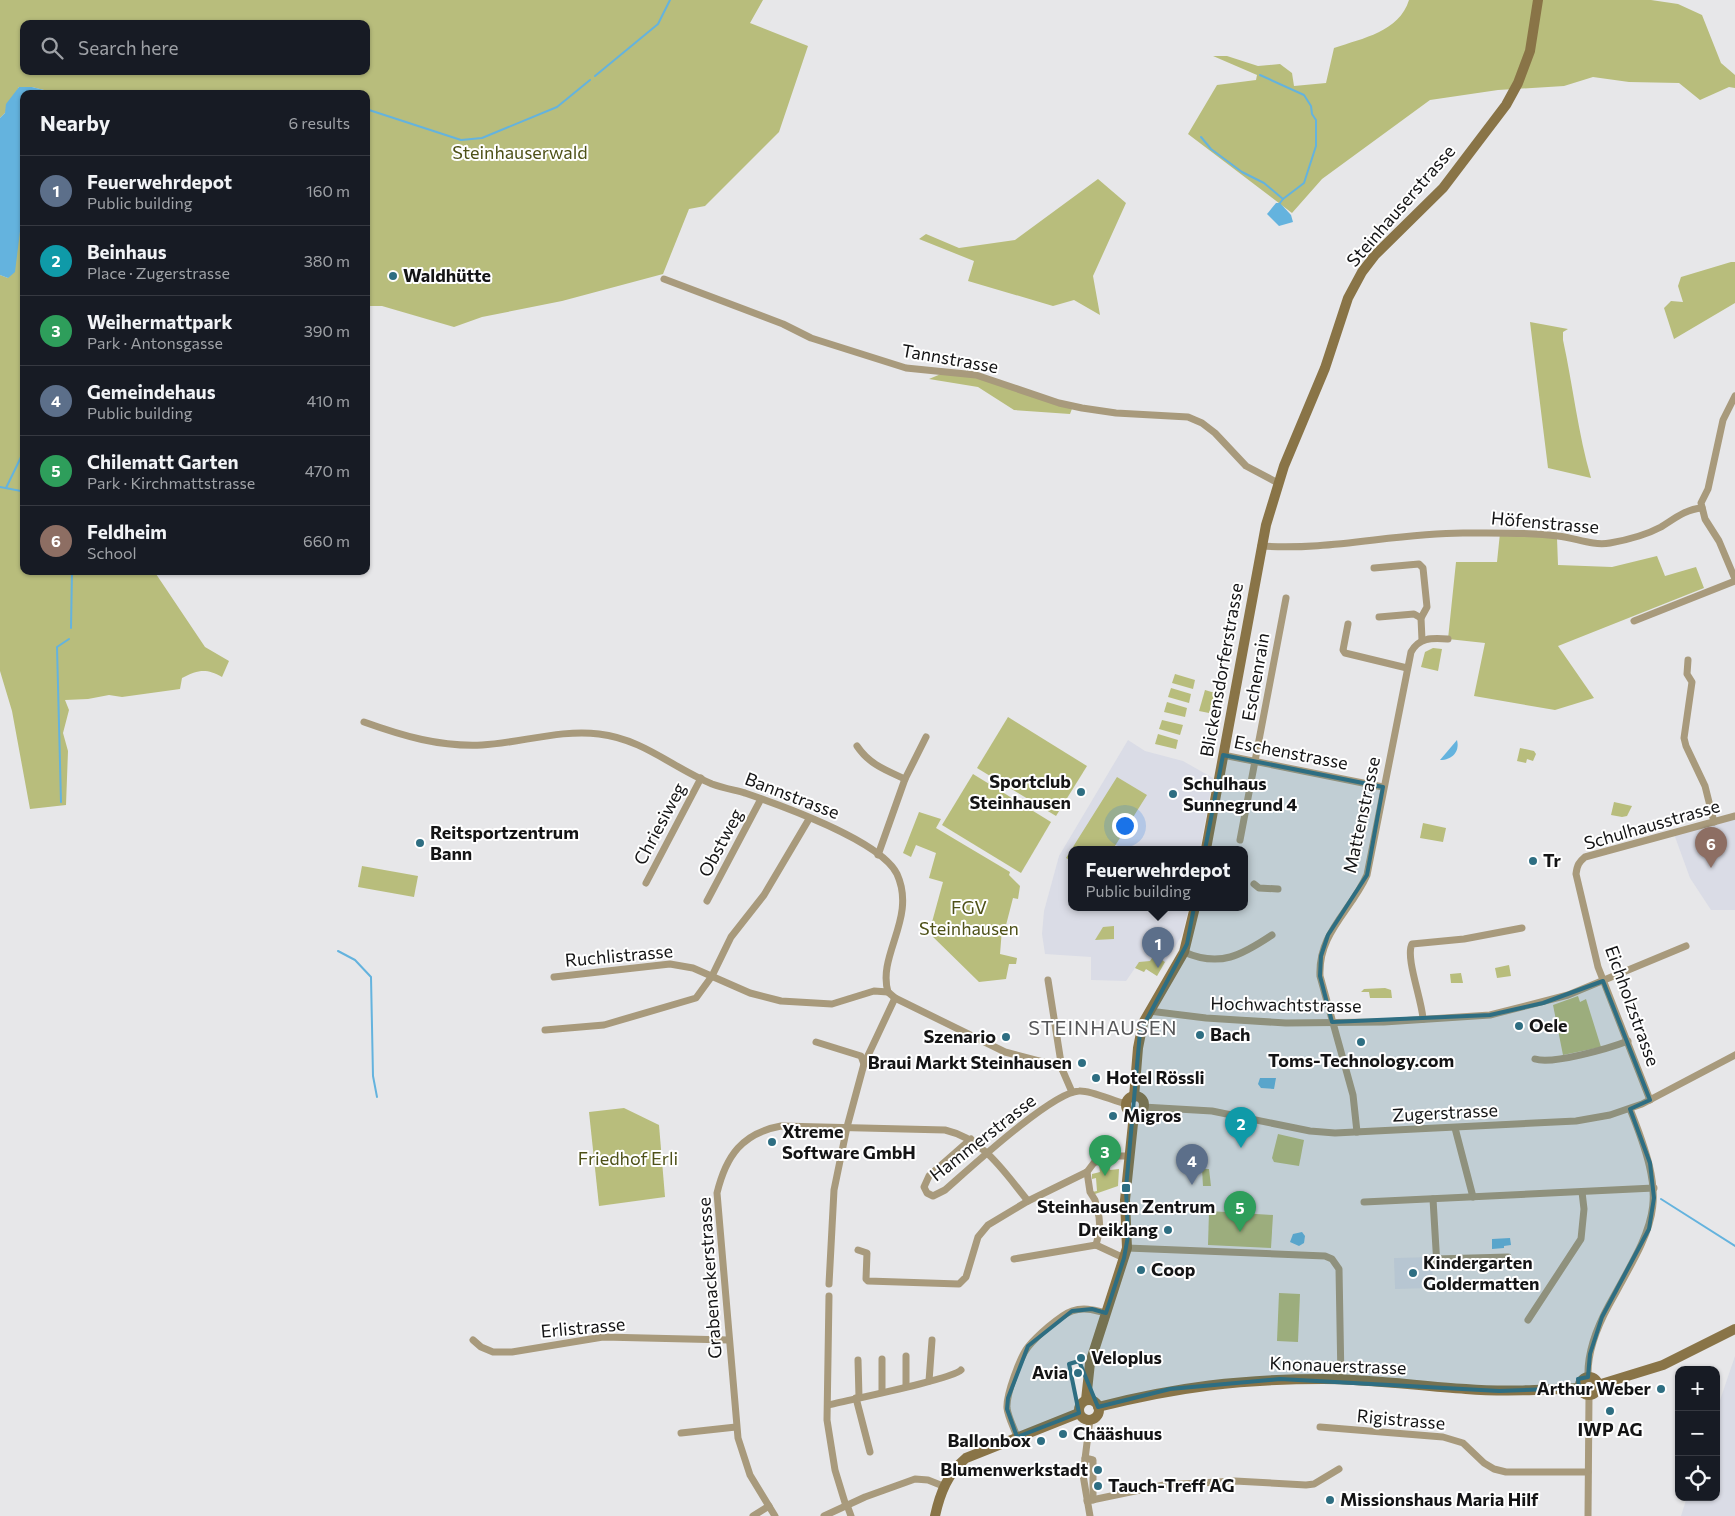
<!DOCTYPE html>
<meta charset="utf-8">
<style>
:root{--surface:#171b24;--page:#242831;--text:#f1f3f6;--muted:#9ea1a6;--line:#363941;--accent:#8c9099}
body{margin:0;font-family:Commissioner,sans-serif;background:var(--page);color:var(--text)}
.controls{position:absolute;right:15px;bottom:15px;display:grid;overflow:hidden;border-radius:10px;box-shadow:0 1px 4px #0004}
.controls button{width:45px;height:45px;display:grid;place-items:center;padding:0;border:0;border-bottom:1px solid var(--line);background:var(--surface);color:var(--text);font:25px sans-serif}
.you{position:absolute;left:1124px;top:825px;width:18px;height:18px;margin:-12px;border:4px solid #fff;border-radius:50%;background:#1a73e8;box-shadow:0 0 0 8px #1a73e833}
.badge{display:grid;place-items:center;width:32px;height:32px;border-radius:50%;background:var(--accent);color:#fff;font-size:16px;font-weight:700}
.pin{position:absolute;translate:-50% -41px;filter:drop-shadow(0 1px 2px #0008)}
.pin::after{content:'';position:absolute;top:26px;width:18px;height:15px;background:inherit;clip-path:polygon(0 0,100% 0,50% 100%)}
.popup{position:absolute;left:1068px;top:846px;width:180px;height:65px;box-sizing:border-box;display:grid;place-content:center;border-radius:10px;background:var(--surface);filter:drop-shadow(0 1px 4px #0005);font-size:16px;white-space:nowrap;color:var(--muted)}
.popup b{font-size:19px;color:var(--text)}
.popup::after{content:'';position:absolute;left:50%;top:100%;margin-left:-10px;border:10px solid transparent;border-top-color:var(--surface)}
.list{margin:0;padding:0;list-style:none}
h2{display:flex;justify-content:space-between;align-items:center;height:65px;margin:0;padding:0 20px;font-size:21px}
h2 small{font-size:16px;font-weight:400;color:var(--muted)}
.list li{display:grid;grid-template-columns:32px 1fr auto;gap:15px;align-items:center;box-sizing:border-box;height:70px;padding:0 20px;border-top:1px solid var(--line)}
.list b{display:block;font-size:19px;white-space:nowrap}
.list p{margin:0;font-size:16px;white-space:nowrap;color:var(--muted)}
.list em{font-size:16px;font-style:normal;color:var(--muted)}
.icon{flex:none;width:28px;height:28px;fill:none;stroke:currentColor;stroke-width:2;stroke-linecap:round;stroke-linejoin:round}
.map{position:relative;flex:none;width:1735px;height:1516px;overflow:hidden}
.search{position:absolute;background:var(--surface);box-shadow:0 1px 4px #0004;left:20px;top:20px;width:350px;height:55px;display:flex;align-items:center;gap:12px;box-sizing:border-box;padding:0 18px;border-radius:10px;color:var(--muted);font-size:19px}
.panel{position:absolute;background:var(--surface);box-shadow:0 1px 4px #0004;left:20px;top:90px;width:350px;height:485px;border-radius:10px}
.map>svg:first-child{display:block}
.built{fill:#dadce6}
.green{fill:#b8bd7c;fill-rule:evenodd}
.water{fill:#64b3de}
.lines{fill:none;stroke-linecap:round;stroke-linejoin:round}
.stream{stroke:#64b3de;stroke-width:2}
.street{stroke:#a89a7c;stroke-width:7}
.secondary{stroke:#897447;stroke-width:10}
.marked{fill:#2e6e82;fill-opacity:0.2;stroke:#2e6e82;stroke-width:4;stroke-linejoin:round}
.poi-dot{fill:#2e6e82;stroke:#fff;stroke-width:2}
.labels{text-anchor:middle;stroke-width:4;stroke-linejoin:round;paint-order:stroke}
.park-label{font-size:18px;fill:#4e5118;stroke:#fff}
.street-label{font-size:18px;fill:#141415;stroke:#fff}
.poi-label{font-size:18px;font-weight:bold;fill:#141415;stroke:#fff;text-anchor:start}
.quarter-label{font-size:20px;letter-spacing:1px;fill:#575759;stroke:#fff}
</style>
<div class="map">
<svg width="1735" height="1516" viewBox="0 0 1735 1516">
<rect width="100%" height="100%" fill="#e7e7e9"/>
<g class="built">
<path d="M1128,740L1145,751L1183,761L1213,778L1200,849H1072V907H1189L1182,935L1157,976L1146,969L1144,972L1135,968L1126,981L1091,980V957L1045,954L1042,934L1044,911L1059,856Z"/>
<path d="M1735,816V910H1711L1690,878L1674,834Z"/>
<path d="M1432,1257L1433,1288L1395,1289L1394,1258Z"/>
<path d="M1735,1356V1516H1681L1687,1497H1716V1412Z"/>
</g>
<g class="green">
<path d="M0,0H763L750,23L808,46L779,132L705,206L689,209L663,274L562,301L482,317L454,327L382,306H366V94H60L32,87H19L5,113L0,118ZM24,24H366V71H24Z"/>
<path d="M1409,0H1651L1678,4L1702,15L1721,63L1735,75V88L1729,87L1700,100L1679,83L1629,82L1593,77L1564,86L1498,90L1430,100L1322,179L1292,213L1188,134L1217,85L1256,80L1257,75L1213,56H1227L1258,66L1280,64L1292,73L1294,86L1326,83L1334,48C1363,38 1399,32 1409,0Z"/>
<path d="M1098,179L1126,203L1093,276L1100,315L1074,300L1053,306L968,281L974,261L919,239L926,234L959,248L1015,240Z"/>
<path d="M24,199V571H154L205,647L229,661L222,677C206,668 198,670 182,678L180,689L122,697L109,695L88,699L65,700L69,710L63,733L68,751L66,805L30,809L12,711L0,671V275L8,278L19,234Z"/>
<path d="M1731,262H1735V303L1674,339L1664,308L1671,301L1683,302L1678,286L1681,277Z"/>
<path d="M1530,322L1568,329L1563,332V340C1573,386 1578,433 1591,478L1548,468Z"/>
<path d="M948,371L1014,386L1073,406L1070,414L1014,410L978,387L929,379Z"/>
<path d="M1500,533L1557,538L1558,565L1612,567L1657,556L1665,576L1696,567L1704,588L1558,646L1594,698L1555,710L1474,696L1485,643L1448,639L1456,562H1497Z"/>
<path d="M1433,648L1442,649L1438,671L1421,667L1425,652Z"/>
<path d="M1175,674L1195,680L1193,689L1172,683Z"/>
<path d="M1171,688L1191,694L1189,703L1168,697Z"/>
<path d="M1205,690L1215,693L1209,713L1199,711Z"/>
<path d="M1167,702L1187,708L1185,717L1164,712Z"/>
<path d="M1008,717L1087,766L1056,816L977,768Z"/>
<path d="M1162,720L1183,725L1180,735L1159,729Z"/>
<path d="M1158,734L1178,740L1176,749L1155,744Z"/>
<path d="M1520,748L1534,751L1536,754L1533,761L1527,759L1526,763L1517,761Z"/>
<path d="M973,774L1051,822L1021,873L942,825Z"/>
<path d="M1117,777L1147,795L1113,849H1072V861L1066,858Z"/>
<path d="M1614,802L1632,806L1627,816L1622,817L1611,815Z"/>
<path d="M919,812L941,819L936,828L1010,872L1009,875L1020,886L1018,899L1013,898L1005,929H1002L1000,954L1017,958L1016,964H1009L1006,979L979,982L929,933L943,882L929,878L936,853L916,845L911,857L903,853Z"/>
<path d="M1423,823L1446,828L1443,842L1420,838Z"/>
<path d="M362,866L418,876L414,897L358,887Z"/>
<path d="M1114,926V939L1095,940L1103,927Z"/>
<path d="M1154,955L1165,962L1157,976L1146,969L1144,972L1135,968L1139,962L1150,961Z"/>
<path d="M1509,965L1511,976L1497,978L1495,968Z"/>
<path d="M1461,973L1463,983H1451L1450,974Z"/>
<path d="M1385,988L1391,990L1392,998H1370L1369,992H1361L1364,989Z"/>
<path d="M1578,996L1580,1002L1586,999L1601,1047L1563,1055L1553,1005Z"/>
<path d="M624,1108L659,1125L665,1197L599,1206L589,1112Z"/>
<path d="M1278,1134L1304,1140L1299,1166L1274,1162L1272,1158Z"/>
<path d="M1109,1161L1110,1170L1119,1169L1118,1186L1095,1194L1092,1192L1097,1191L1096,1178L1092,1179V1174L1100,1172L1099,1165L1095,1166L1098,1162Z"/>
<path d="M1202,1169H1209L1211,1186H1203Z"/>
<path d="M1209,1211L1273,1215L1271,1248L1208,1245Z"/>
<path d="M1279,1293L1300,1294L1298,1342L1277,1341Z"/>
</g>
<g class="water">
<path d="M19,87H32L60,94H24V199L15,272L8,278L0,275V118L5,113L6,104Z"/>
<path d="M1276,203H1280L1291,215L1293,222L1279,226L1267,214Z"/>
<path d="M1457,740C1460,752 1452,760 1440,760Z"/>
<path d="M1260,1078H1276L1274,1089L1261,1088L1258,1084Z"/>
<path d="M1302,1232L1305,1236L1304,1243L1299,1246L1290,1242L1293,1234Z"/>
<path d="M1510,1238L1511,1245L1504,1246V1248L1492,1249V1239Z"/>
</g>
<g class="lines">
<g class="stream">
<path d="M1260,75L1304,95L1311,106L1312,114L1316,120V146L1304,183L1283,199"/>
<path d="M595,76L658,24L670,0"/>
<path d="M366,109L461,140L482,138L557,107L590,80"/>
<path d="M1201,137L1211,149L1242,172L1264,183L1283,199L1280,203"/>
<path d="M0,487L21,491"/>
<path d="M6,488L22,455"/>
<path d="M71,628L72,571"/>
<path d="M61,802L57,647L69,639"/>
<path d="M338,951L355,960L371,977L373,1076L377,1097"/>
<path d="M1661,1199L1735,1246"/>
</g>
<g class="street">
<path d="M664,279L783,324L811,338L906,368L976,375L1059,403L1082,408L1116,413L1188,417L1202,423L1215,433L1246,466L1278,483"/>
<path d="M1735,396L1723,420L1708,489L1701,503L1705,519L1719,541L1735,579"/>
<path d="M1261,546C1329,551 1395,533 1463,533C1494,533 1526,532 1558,536C1576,538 1592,546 1610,543C1627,540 1646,535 1661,527C1674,519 1686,509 1702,508"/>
<path d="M1374,568L1419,564L1423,568L1427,607L1421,618L1422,640"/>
<path d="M1379,617L1414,614L1421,618"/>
<path d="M1634,621L1735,581"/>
<path d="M1348,624L1343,650L1345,653L1407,668"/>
<path d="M1688,660L1687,674L1692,682L1684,738L1686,746L1705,786L1714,822"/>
<path d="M364,722C403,736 440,747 482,745C520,743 561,729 599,734C643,739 673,768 712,784C723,788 734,790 745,793C780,805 881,841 897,874C917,918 877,955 888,992L895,998L1005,1052L1058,1066L1062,1069"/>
<path d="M857,746C869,764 885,770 905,779"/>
<path d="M1223,755L1383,787"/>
<path d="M1240,840L1286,598"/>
<path d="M878,855L905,779L926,737"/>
<path d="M646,883L701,778"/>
<path d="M1254,884L1259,888L1278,889"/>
<path d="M707,901L761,799"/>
<path d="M1184,952C1220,968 1242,955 1272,935"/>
<path d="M554,977L670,964L693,968L750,993L781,1001L832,1004L874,991L888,992"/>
<path d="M1048,980L1062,1069L1072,1092"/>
<path d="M1149,1011L1206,1018L1286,1023L1384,1022L1490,1015L1568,995L1686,946"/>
<path d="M1423,1019C1422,1000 1405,957 1412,944L1464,939L1522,928"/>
<path d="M545,1030L604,1025L696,998L712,976L731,937L764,895L809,819"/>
<path d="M816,1042L861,1056L864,1064"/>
<path d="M1535,1059C1552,1065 1610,1048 1628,1041"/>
<path d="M1650,1100L1598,967L1576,874C1577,865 1579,862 1585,857L1735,816"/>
<path d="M1143,1107L1212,1111L1310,1131L1335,1133L1576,1121L1610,1115L1642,1104L1735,1055"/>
<path d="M1455,1128L1473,1197"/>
<path d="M1357,1132L1353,1095L1320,976C1318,933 1351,911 1367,875L1411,652C1419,637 1432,638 1448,639"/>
<path d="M971,1139L929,1176L924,1187L927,1193L933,1196L945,1190C968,1170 1052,1092 1079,1091C1091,1090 1113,1101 1126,1104"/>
<path d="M1087,1172L1090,1192L1095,1200L1099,1217L1100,1229L1096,1245"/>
<path d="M1433,1199L1437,1266"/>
<path d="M1364,1202L1654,1188"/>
<path d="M1096,1245L1124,1258"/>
<path d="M1127,1248L1325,1256L1332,1259L1339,1269L1341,1380"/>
<path d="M858,1250L867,1253L866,1279L868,1281L959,1284L966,1277L978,1237L988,1225L1028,1201L1087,1172L1099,1156H1130"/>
<path d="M1014,1259L1096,1245"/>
<path d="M1436,1259L1508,1257"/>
<path d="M829,1284L834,1190L847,1127L864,1064L895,998"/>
<path d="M829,1296L827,1420L835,1470L846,1506"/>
<path d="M1528,1320L1581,1239L1584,1209L1582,1192"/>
<path d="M473,1340L481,1347L493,1352H512L603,1337L729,1340"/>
<path d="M906,1356V1386"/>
<path d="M858,1360L859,1397"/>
<path d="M1588,1377C1587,1351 1597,1327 1609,1305C1657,1218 1669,1206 1630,1109"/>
<path d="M929,1381L932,1340"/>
<path d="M882,1392V1359"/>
<path d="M856,1398L870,1452"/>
<path d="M828,1405C848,1400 953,1379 961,1370"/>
<path d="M1320,1427L1443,1437L1463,1443L1484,1463L1494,1469L1506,1472H1588"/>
<path d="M681,1433L736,1427"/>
<path d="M1017,1437C1014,1428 1008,1417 1007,1408C1006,1395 1020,1357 1028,1347C1036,1337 1060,1315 1072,1311C1084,1307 1094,1310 1106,1313"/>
<path d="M1085,1458L1093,1460V1500"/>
<path d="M1087,1501L1164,1485L1235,1481L1306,1485L1314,1484L1339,1469"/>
<path d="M847,1505L851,1516"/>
<path d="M753,1516L769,1506"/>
<path d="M775,1516L750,1475L738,1438L717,1193C726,1156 742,1133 781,1126L945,1130C984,1139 1004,1172 1028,1201"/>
<path d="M824,1516L865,1497L915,1479L928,1480L943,1486"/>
<path d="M1090,1516L1083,1475L1090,1419"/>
<path d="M1588,1516L1589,1396"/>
</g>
<g class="secondary">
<path d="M1206,849L1266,525L1284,466L1325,368L1348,298L1362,272L1375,255L1443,188L1506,105L1518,83L1530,51L1538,0"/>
<circle cx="1135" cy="1105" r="9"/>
<path d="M1134,1097L1138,1048L1143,1023L1184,952L1195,907"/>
<circle cx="1589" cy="1386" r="9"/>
<path d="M1598,1385L1663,1365L1735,1329"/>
<path d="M1086,1400L1090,1363L1127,1248L1125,1200L1134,1114"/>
<circle cx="1089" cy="1410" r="10"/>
<path d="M1098,1407C1177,1387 1241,1379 1323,1379C1371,1379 1418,1386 1466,1389C1504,1392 1542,1390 1579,1388"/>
<path d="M935,1516C940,1493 948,1473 966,1458L1079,1413"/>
</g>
</g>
<path class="marked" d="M1223,755L1383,787L1367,875L1328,935L1321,956L1320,976L1332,1022L1490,1015L1543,1003L1603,981L1650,1100L1630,1109L1650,1163L1654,1198L1649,1229L1602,1317L1590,1354L1588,1377L1578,1379L1579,1388L1499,1391L1280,1379L1170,1389L1098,1407L1079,1361L1069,1364L1079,1413L1017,1437L1007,1409L1008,1398L1028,1346L1072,1311L1092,1309L1106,1313L1124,1258L1128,1236L1126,1188L1140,1032L1187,944Z"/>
<g class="poi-dot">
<circle cx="393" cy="276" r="5"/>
<circle cx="1081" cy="792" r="5"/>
<circle cx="1173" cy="794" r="5"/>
<circle cx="420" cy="843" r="5"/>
<circle cx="1533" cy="861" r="5"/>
<circle cx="1519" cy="1026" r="5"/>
<circle cx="1200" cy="1035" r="5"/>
<circle cx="1006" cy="1037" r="5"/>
<circle cx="1361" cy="1042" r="5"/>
<circle cx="1082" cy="1063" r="5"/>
<circle cx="1096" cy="1078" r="5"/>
<circle cx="1113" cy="1116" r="5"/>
<circle cx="772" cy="1142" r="5"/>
<rect x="1121" y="1183" width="10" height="10" rx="2.5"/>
<circle cx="1168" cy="1230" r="5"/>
<circle cx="1141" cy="1270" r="5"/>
<circle cx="1413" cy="1273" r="5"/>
<circle cx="1081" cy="1358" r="5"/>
<circle cx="1078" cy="1373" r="5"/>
<circle cx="1661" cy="1389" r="5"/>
<circle cx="1610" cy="1411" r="5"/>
<circle cx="1063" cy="1434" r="5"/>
<circle cx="1041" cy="1441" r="5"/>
<circle cx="1098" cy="1470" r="5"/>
<circle cx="1098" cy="1486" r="5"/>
<circle cx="1330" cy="1500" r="5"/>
</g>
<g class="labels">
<g class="park-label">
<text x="520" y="159">Steinhauserwald</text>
<text x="969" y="914">FGV<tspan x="969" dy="21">Steinhausen</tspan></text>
<text x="628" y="1165">Friedhof Erli</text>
</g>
<g class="street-label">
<text transform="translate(1401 206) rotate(-49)" y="6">Steinhauserstrasse</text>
<text transform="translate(950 359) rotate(10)" y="6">Tannstrasse</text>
<text transform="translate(1545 523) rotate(5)" y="6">Höfenstrasse</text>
<text transform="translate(1222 670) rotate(-80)" y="6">Blickensdorferstrasse</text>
<text transform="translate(1256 677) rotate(-80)" y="6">Eschenrain</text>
<text transform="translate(1291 753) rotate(11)" y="6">Eschenstrasse</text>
<text transform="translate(792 796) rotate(21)" y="6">Bannstrasse</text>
<text transform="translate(1362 815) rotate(-78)" y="6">Mattenstrasse</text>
<text transform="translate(660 824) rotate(-62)" y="6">Chriesiweg</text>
<text transform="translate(1652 825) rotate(-16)" y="6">Schulhausstrasse</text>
<text transform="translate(721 843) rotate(-62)" y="6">Obstweg</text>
<text transform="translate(619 956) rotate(-5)" y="6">Ruchlistrasse</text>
<text transform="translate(1286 1005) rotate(1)" y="6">Hochwachtstrasse</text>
<text transform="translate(1632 1006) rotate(70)" y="6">Eichholzstrasse</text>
<text transform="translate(1445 1113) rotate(-3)" y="6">Zugerstrasse</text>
<text transform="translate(983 1138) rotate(-38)" y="6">Hammerstrasse</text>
<text transform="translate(710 1278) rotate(-94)" y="6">Grabenackerstrasse</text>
<text transform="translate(583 1328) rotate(-5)" y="6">Erlistrasse</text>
<text transform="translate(1338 1366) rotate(2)" y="6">Knonauerstrasse</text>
<text transform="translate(1401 1420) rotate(5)" y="6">Rigistrasse</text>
</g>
<g class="poi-label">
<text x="403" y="282">Waldhütte</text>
<text x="1071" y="788" text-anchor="end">Sportclub<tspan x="1071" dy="21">Steinhausen</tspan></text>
<text x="1183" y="790">Schulhaus<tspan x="1183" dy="21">Sunnegrund 4</tspan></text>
<text x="430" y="839">Reitsportzentrum<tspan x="430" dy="21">Bann</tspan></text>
<text x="1543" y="867">Tr</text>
<text x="1529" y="1032">Oele</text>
<text x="1210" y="1041">Bach</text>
<text x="996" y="1043" text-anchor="end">Szenario</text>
<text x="1361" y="1067" text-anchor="middle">Toms-Technology.com</text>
<text x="1072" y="1069" text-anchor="end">Braui Markt Steinhausen</text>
<text x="1106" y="1084">Hotel Rössli</text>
<text x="1123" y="1122">Migros</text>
<text x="782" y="1138">Xtreme<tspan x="782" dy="21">Software GmbH</tspan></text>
<text x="1126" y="1213" text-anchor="middle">Steinhausen Zentrum</text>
<text x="1158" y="1236" text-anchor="end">Dreiklang</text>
<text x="1423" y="1269">Kindergarten<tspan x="1423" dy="21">Goldermatten</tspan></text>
<text x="1151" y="1276">Coop</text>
<text x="1091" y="1364">Veloplus</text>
<text x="1068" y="1379" text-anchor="end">Avia</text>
<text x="1651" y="1395" text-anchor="end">Arthur Weber</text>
<text x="1610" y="1436" text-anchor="middle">IWP AG</text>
<text x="1073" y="1440">Chääshuus</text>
<text x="1031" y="1447" text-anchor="end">Ballonbox</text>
<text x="1088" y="1476" text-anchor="end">Blumenwerkstadt</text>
<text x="1108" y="1492">Tauch-Treff AG</text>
<text x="1340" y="1506">Missionshaus Maria Hilf</text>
</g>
<g class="quarter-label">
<text x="1103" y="1035">STEINHAUSEN</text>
</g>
</g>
</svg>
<div class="controls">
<button>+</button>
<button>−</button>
<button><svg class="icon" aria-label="locate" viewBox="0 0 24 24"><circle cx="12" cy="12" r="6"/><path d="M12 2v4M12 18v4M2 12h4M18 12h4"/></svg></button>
</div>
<div class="you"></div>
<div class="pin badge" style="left:1158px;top:968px;background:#5c6f8a">1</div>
<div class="popup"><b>Feuerwehrdepot</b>Public building</div>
<div class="pin badge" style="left:1241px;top:1148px;background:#0f9aa8">2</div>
<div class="pin badge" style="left:1105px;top:1176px;background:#2e9e5b">3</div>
<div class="pin badge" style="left:1192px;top:1185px;background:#5c6f8a">4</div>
<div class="pin badge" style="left:1240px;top:1232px;background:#2e9e5b">5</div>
<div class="pin badge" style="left:1711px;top:868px;background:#8d6e63">6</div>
<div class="search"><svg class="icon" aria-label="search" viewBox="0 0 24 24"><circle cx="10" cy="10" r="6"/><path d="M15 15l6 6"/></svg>Search here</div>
<section class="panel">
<h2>Nearby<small>6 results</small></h2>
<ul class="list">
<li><span class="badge" style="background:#5c6f8a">1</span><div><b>Feuerwehrdepot</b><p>Public building</p></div><em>160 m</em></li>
<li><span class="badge" style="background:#0f9aa8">2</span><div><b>Beinhaus</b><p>Place · Zugerstrasse</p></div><em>380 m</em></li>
<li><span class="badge" style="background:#2e9e5b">3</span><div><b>Weihermattpark</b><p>Park · Antonsgasse</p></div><em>390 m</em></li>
<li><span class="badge" style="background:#5c6f8a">4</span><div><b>Gemeindehaus</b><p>Public building</p></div><em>410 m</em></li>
<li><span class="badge" style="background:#2e9e5b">5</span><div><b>Chilematt Garten</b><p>Park · Kirchmattstrasse</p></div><em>470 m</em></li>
<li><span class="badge" style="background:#8d6e63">6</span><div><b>Feldheim</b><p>School</p></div><em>660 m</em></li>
</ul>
</section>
</div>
